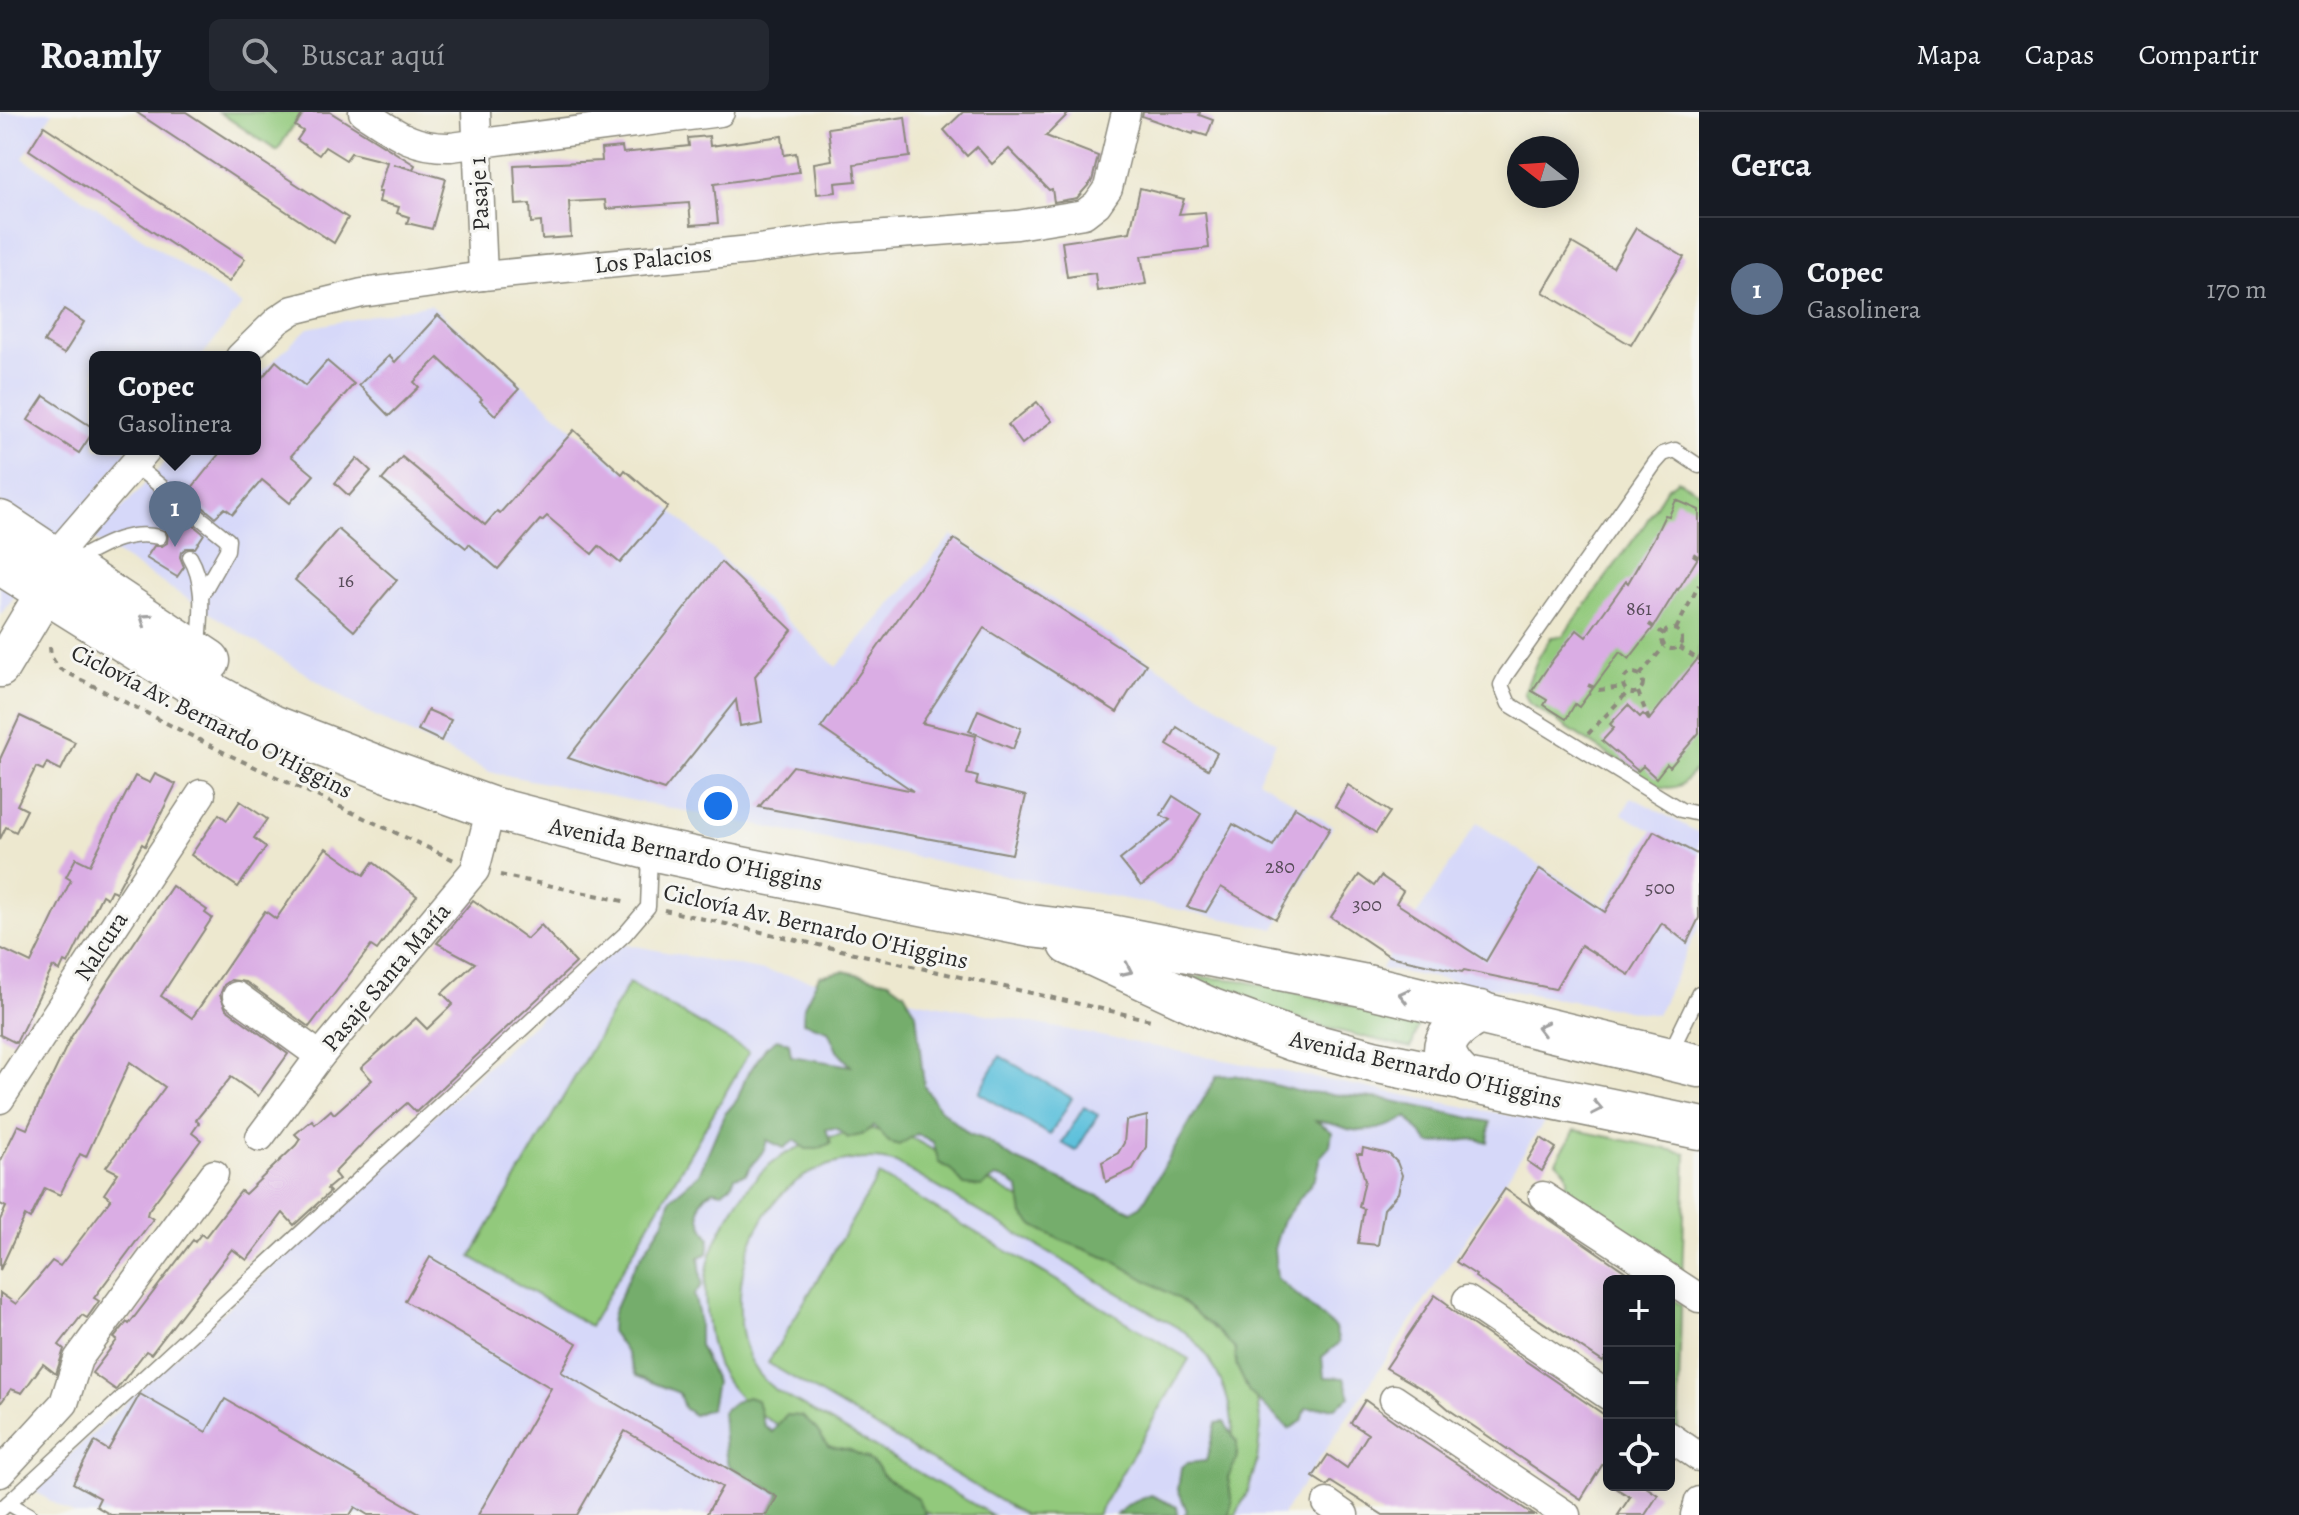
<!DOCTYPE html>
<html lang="es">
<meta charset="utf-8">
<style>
:root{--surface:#171b24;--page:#242831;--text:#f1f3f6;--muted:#9ea1a6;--line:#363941;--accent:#b45309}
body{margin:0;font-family:Alegreya,serif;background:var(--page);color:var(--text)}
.controls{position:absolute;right:24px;bottom:24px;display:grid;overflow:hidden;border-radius:12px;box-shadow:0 4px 20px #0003}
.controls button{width:72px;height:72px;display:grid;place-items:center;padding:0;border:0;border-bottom:2px solid var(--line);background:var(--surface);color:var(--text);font:40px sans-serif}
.compass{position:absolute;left:1507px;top:24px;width:72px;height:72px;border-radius:50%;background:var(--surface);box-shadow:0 4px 20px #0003;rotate:287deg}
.you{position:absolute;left:718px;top:694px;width:28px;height:28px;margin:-20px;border:6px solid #fff;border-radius:50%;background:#1a73e8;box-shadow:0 0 0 12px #1a73e833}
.badge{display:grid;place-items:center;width:52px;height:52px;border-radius:50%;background:var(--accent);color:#fff;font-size:26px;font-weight:700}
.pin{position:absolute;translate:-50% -66px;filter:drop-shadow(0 2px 4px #0008)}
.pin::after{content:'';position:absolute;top:42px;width:28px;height:24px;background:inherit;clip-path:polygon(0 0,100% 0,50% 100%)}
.popup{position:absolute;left:89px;top:239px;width:172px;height:104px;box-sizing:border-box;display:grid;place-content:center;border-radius:12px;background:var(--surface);filter:drop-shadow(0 2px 6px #0005);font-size:26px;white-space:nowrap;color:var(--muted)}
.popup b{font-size:30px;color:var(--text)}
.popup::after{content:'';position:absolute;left:50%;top:100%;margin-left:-16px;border:16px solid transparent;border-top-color:var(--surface)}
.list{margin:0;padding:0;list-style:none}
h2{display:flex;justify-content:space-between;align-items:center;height:104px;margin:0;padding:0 32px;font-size:34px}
h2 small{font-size:26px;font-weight:400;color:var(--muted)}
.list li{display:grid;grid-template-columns:52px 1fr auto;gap:24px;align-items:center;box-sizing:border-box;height:144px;padding:0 32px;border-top:2px solid var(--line)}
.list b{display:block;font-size:30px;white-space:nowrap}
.list p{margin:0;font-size:26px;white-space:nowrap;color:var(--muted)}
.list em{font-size:26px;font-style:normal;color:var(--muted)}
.icon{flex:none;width:44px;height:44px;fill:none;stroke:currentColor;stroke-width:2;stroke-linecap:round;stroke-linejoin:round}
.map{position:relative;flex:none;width:1699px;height:1403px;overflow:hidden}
header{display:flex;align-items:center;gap:48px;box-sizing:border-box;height:112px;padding:0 40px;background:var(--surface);border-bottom:2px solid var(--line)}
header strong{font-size:38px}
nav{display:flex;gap:44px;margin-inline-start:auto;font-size:28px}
.search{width:560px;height:72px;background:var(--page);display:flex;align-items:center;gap:20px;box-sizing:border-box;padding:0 28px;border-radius:12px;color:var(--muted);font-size:30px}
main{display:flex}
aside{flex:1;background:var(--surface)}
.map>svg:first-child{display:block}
.built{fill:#d6d8f9}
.green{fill:#92c97c;stroke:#5e7a54;stroke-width:2}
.forest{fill:#75ad6c;stroke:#506c4c;stroke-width:2}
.water{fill:#5ec1dc;stroke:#447684;stroke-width:2}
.building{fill:#daade4}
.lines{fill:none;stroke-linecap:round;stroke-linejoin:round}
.service-casing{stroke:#8c8a7d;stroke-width:17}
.minor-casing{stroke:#8c8a7d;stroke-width:31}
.secondary-casing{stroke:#8c8a7d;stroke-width:41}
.primary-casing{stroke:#8c8a7d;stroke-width:45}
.path{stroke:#8c8a7d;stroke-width:4;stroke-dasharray:6 6;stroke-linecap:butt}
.service{stroke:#fff;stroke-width:14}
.minor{stroke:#fff;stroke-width:28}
.secondary{stroke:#fff;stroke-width:38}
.primary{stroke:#fff;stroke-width:42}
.oneway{stroke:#a0a0a0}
.labels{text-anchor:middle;stroke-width:6;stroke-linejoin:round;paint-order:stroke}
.number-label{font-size:20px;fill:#574c59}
.street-label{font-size:24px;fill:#2b2b2b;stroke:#f6f6f2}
</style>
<header>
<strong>Roamly</strong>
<div class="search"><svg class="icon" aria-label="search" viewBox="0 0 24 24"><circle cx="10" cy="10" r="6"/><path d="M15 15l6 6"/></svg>Buscar aquí</div>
<nav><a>Mapa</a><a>Capas</a><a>Compartir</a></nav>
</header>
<main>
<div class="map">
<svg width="1699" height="1403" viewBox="0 0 1699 1403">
<rect width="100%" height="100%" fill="#f6f6f2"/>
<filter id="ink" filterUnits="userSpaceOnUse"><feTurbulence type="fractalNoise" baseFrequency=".0125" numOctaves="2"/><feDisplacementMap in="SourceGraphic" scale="16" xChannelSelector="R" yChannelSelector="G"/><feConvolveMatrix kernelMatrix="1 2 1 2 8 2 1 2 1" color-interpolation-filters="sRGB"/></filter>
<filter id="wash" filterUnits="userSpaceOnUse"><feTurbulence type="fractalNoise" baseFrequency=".006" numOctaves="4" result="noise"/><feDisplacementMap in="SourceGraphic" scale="32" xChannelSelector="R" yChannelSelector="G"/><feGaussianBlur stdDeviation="1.8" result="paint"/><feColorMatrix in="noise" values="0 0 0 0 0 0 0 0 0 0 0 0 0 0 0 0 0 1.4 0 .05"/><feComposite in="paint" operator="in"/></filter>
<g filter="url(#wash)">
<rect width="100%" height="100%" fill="#ede8cf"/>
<g class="built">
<path d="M0,0H53L23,46L242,193L201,245H95V337H129L0,503Z"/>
<path d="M430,192L570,314L668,395L836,555L952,423L1276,630L1258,668L1333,714L1275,817L490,660L363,598L93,427L178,337H255V266L308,216Z"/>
<path d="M1632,685L1699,721V814L1657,903L1381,857L1477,711L1604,795L1652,719L1622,702Z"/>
<path d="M620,831L1544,1010L1282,1403H75L32,1378Z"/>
</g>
<g class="green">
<path d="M219,0H302L277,39Z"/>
<path d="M1678,368L1699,380V653C1684,670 1681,680 1657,674L1529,591L1524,581L1538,546L1551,525L1563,524L1645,412L1667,376Z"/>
<path d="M1186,864L1239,868L1420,909L1411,936L1327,916L1271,898Z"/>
<path d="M629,871L749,940L590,1214L471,1145Z"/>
<path d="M870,1017L910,1025L1197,1187L1237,1231L1257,1286L1261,1314L1257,1349L1248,1379L1236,1403H1199C1208,1385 1222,1367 1228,1348C1243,1304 1218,1248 1185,1220L896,1051C877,1045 860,1046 841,1050C772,1064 737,1135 740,1201C742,1232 749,1257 774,1277L992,1403H932L752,1298C741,1287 729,1275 721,1261C709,1238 702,1184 707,1159C712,1126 746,1070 773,1050C802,1029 835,1023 870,1017Z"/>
<path d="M1575,1018L1686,1041L1682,1167L1559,1082L1568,1068L1566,1059L1556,1049Z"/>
<path d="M879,1063L1189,1247L1097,1403H1024L768,1251Z"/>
<path d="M1669,1185L1681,1193L1678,1320L1669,1314Z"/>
</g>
<g class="forest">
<path d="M843,859L889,869L904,880L916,901L924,974L939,996L969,1022L986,1028L1014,1047L1132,1099L1141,1094L1217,964L1235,963L1297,979L1384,987L1490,1010L1488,1030L1475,1027L1430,1032L1407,1005C1392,1015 1366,1022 1348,1017C1337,1013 1329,1010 1316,1009L1332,1020L1330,1034L1320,1045L1315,1066L1282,1110L1274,1137L1277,1166L1335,1216L1339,1231L1322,1245L1324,1265L1344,1266L1350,1285L1335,1295L1306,1296L1302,1309L1289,1317L1249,1280L1236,1253L1235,1237L1218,1220L1180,1188L1112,1148L1061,1128L1034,1114L1023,1103L1019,1077L1010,1069L996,1065L981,1075L964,1073L950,1057L939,1051L933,1030L917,1022L899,1033L889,1030L874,1014L861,1023L848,1026L836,1016L826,1017L831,1031L818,1037H806L795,1028L784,1036L767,1028C765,1042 753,1049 746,1062L735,1065L731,1073L722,1080L713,1078C693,1089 698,1110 710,1126L708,1141L699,1145L702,1173L694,1183L699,1204V1233L716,1270L711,1296L694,1303L684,1296L679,1281L636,1264L627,1242L611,1219L612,1203L631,1160L664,1109L671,1086L699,1062L724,1003L737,988L746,965L766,935L777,927L789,931L791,944L851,954L837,939L828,918L803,910L804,894L819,864Z"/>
<path d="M747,1285L757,1288L764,1313L772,1320L786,1303L802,1304L816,1317L828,1334L850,1338L867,1346L878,1355L883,1364L917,1386L926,1403H767L779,1382L728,1353C723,1336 724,1318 722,1300L734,1290Z"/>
<path d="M1224,1310L1237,1330V1347L1228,1365L1232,1392L1228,1403H1184L1187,1399L1178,1377L1181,1356L1187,1351L1206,1349L1216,1311Z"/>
<path d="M1151,1383L1177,1395L1178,1403H1116L1127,1393Z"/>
</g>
<g class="water">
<path d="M1000,944L1072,986L1050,1023L979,981Z"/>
<path d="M1084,995L1098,1003L1076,1039L1062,1031Z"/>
</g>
<g id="blocks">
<g class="building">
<path d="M136,0H186L348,106L334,131Z"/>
<path d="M304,0H330L415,53L413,57L393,52L446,67L432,117L407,111L409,105L397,101L399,95L379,90L381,80H378L387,50L351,41L346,48L325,35L319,43L297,28L303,19L295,14Z"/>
<path d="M963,0H1070L1046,24L1098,44L1092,69L1077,86L1054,90L1052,77L1049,78L1009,37L992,52L977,35L967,44L944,18Z"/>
<path d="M1143,0H1200L1199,3L1213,8L1207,24L1194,20L1193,22L1142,4Z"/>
<path d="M905,5L910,45L854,52L856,69L835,71L836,80L817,82L814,51L832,48L828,16Z"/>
<path d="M44,14L245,147L229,170L29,38Z"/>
<path d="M709,24L710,34L782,24L784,43L796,41L799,60L714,72L718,111L691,113L689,91L606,97L605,88L569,90L571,125L542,127L541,110L531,111L530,92L516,93L514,53L602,49L601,37L622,35L623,41L689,34L688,26Z"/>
<path d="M1140,76L1184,87L1179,102L1205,100L1209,136L1141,144L1146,172L1097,179L1095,161L1067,165L1062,130L1130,120Z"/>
<path d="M1636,116L1684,145L1631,233L1543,180L1572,131L1613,155Z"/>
<path d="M64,197L84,210L64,242L44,230Z"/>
<path d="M438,203L519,277L495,303L480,289L482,287L438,246L414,270L419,275L389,304L359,273L389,244L395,250Z"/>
<path d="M276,249L305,274L327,249L354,272L291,344L314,363L290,391L262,368L233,402L225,396L215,405L187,382L223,337H255V274Z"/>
<path d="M44,284L95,317L79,341L28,308Z"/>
<path d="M1037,290L1052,309L1022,332L1008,313Z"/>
<path d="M574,318L622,362L625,358L668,395L620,451L599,434L592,442L547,404L542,409L540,408L498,457L469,432L466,436L382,368L402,345L485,413L497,399L500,401Z"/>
<path d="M357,346L371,359L349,384L335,371Z"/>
<path d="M1676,388L1699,398V444L1678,478L1677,477L1653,516L1629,547L1620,540L1579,595L1575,592L1566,607L1544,593L1547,588L1532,579L1554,546L1577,518L1586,525L1626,469L1628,471L1654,426L1665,403L1669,404Z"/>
<path d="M176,399L204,422L195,436H186L181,440L180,445L184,455L177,465L146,446L154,434H162L167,431L168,422L165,417Z"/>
<path d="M338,417L397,468L354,519L295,468Z"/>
<path d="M954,427L1146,552L1117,600L984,516L922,611L976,624L967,662L978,665L976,672L1026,684L1012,742L759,695L793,654L913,679L821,616Z"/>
<path d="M721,450L792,518L755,564L762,610L740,614L736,588L664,678L568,646Z"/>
<path d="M1699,545V621L1670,655L1667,652L1656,666L1643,654L1638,659L1602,629L1614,616L1610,612L1628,593L1640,605L1643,602L1649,608Z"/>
<path d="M428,598L451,608L441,629L418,618Z"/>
<path d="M978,598L1021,616L1013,637L969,619Z"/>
<path d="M20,604L75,630L61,658L47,651L43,658L36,655L17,693L27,698L16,720L6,715L0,727V647Z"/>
<path d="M1177,615L1217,641L1208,657L1167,633Z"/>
<path d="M155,662L176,672L145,734L142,732L116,780L111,778L107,786L102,783L68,852L64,850L60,859L53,855L16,931L0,923V836L31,851L71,768L66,765L76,746L90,753L135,664L150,671Z"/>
<path d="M1348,673L1390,700L1376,721L1335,695Z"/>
<path d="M1173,684L1201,702L1171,750L1141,774L1120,748L1170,708L1161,703Z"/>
<path d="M240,689L267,707L254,726L266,735L238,775L191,743L219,702L227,708Z"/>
<path d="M1295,695L1330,716L1276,807L1221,775L1206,800L1187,795L1233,712L1273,734Z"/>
<path d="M1654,719L1699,743V806L1687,831L1662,811L1629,863L1581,833L1555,877L1464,858L1462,860L1389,844L1331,805L1359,763L1374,774L1381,764L1403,779L1396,791L1486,849L1540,757L1605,800Z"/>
<path d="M326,736L364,763L373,750L417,784L377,838L371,834L309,915L246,870L231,868L224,873L220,883L226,897L288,942L258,984L231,965L196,1008L199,1011L192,1021L201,1028L148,1099L147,1103L153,1107L94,1186L99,1189L87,1206L82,1203L59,1233L64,1237L56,1262L43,1252L22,1281L11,1277L0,1292V1181L16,1192L52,1149L60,1154L111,1087L104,1082L118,1061L106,1055L165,975L130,950L86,1045L80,1042L60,1083L45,1076L30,1107L25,1104L0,1158V1108L6,1095L0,1092V1050L18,1013L27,1017L71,925L172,774L207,798L205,801L212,806L161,884L192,906L265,799L276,807Z"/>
<path d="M473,788L527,827L541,813L576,851L416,1000L407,991L375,1019L334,1061L339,1067L327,1077L330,1080L294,1113L283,1101L247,1148L232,1137L151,1242L146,1239L116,1278L92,1261L117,1228L114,1226L127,1210L129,1212L193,1128L195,1130L201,1122L205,1125L241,1079L245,1082L296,1033L300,1027L295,1022L312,1008L315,1012L331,998L334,1002L372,968L361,956L416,906L427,917L453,892L442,881L475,851L437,831Z"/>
<path d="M1147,1004L1146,1035L1133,1057L1106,1070L1102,1050L1118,1041L1124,1031L1126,1009Z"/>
<path d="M1541,1026L1556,1036L1542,1059L1527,1049Z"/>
<path d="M1363,1036L1389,1042L1397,1050L1402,1063L1398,1081L1384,1097L1378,1133L1358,1131L1364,1097L1359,1095L1365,1068L1357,1042H1362Z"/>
<path d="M1505,1077L1639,1169H1609V1240L1603,1250L1475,1165L1476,1163L1456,1150Z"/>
<path d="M430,1145L577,1231L561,1260L777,1385L767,1403H706L722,1375L625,1319L577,1403H478L551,1276L405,1189Z"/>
<path d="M1435,1183L1449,1193L1448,1195L1457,1202L1609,1306V1342L1581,1387L1451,1299L1431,1282L1386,1256Z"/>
<path d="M140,1282L206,1320L225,1287L423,1403H368L355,1395L350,1403H111L96,1394L100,1386L73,1371L95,1330L108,1338Z"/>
<path d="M1365,1288L1418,1326L1534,1403H1383L1331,1370L1327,1374L1313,1365L1328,1343L1347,1356L1368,1322L1351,1311Z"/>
<path d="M1611,1373H1643L1658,1383L1645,1403H1618L1630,1385Z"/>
</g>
</g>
</g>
<g filter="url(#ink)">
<use href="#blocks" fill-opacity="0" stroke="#8c8a7d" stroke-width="2"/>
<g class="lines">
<g class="service-casing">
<g id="service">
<path d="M133,352L228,428L227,438L202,482"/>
<path d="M1699,354L1675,338L1663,342L1655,351L1506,563L1501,573L1509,592L1681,698L1699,702"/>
<path d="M190,445C206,472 201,503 199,534"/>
<path d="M70,451C99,436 126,417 159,425"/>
<path d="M1669,943L1699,881"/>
<path d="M8,1391L625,822L648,795L650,742"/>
<path d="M0,1398L8,1391L29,1403"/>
</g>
</g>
<g class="minor-casing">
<g id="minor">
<path d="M363,0C394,20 412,36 451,35L720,0"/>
<path d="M476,0L483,164"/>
<path d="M240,245L278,208L293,198L362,181L483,164L751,138L833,127L1017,113L1084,102L1097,92L1108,76L1126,0"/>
<path d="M53,446L147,337"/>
<path d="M237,884L320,944"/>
<path d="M0,987L201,682"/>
<path d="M260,1025L320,944L475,758L491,696"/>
<path d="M1543,1084L1699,1186"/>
<path d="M1467,1188L1609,1284"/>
<path d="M1394,1287L1566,1403"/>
<path d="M1669,1324L1699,1345"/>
<path d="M0,1361L64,1291L78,1247L214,1062"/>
<path d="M1327,1391L1344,1403"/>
<path d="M1695,1403L1699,1389"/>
</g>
</g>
<g class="secondary-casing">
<path id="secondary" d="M0,556L45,481L52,448"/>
</g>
<g class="primary-casing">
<g id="primary">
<path d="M0,410L209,549"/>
<path d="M0,451L190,570L272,614L396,662L491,696L651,737L721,752L1031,814L1106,823L1362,873L1699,954"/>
<path d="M1070,832L1212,898L1294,928L1373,949L1699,1016"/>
<path d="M1466,969C1429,938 1446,919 1480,900"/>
</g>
</g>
<g class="path">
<path d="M1693,442L1699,446"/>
<path d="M1649,512L1664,522"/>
<circle cx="1672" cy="527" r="10"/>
<path d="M1676,517L1699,473"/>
<path d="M50,535L51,545L60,557L227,642L454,748"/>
<path d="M1679,535L1699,548"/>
<circle cx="1633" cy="571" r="10"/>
<path d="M1640,563L1664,535"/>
<path d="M1588,573L1599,578L1624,575"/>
<path d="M1638,580L1649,608"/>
<path d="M1588,622L1628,580"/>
<path d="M500,763L628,790"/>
<path d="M664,798L1155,909"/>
</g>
<use href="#service" class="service"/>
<use href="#minor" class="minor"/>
<use href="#secondary" class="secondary"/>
<use href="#primary" class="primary"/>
</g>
<defs><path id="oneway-chevron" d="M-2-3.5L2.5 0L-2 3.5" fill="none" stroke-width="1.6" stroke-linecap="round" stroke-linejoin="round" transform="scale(2)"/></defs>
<g class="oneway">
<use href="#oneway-chevron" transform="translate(145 507) rotate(-146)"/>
<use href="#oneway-chevron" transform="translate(1127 858) rotate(25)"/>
<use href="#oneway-chevron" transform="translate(1404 883) rotate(-167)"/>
<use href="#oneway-chevron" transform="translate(1542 916) rotate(-166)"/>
<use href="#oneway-chevron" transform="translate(1597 996) rotate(11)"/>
</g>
</g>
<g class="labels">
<g class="number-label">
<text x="346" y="475">16</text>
<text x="1639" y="503">861</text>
<text x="1280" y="761">280</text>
<text x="1660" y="782">500</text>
<text x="1367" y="799">300</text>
</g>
<g class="street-label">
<text transform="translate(479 82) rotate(-93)" y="8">Pasaje 1</text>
<text transform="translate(653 147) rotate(-6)" y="8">Los Palacios</text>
<text transform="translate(212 609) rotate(27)" y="8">Ciclovía Av. Bernardo O'Higgins</text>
<text transform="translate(686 742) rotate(12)" y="8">Avenida Bernardo O'Higgins</text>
<text transform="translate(816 814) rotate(13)" y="8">Ciclovía Av. Bernardo O'Higgins</text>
<text transform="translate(101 834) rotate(-57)" y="8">Nalcura</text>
<text transform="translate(386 865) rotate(-50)" y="8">Pasaje Santa María</text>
<text transform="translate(1426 957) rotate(13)" y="8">Avenida Bernardo O'Higgins</text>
</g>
</g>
</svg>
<div class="controls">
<button>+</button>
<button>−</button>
<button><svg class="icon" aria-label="locate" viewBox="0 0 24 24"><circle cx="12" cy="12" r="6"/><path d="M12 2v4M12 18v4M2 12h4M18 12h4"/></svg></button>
</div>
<svg class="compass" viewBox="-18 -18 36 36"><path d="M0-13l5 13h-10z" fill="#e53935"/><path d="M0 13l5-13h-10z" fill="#9ea1a6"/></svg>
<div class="you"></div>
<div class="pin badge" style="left:175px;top:435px;background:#5c6f8a">1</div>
<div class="popup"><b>Copec</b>Gasolinera</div>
</div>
<aside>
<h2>Cerca<small></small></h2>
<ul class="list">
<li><span class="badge" style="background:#5c6f8a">1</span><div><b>Copec</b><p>Gasolinera</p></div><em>170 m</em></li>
</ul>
</aside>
</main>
